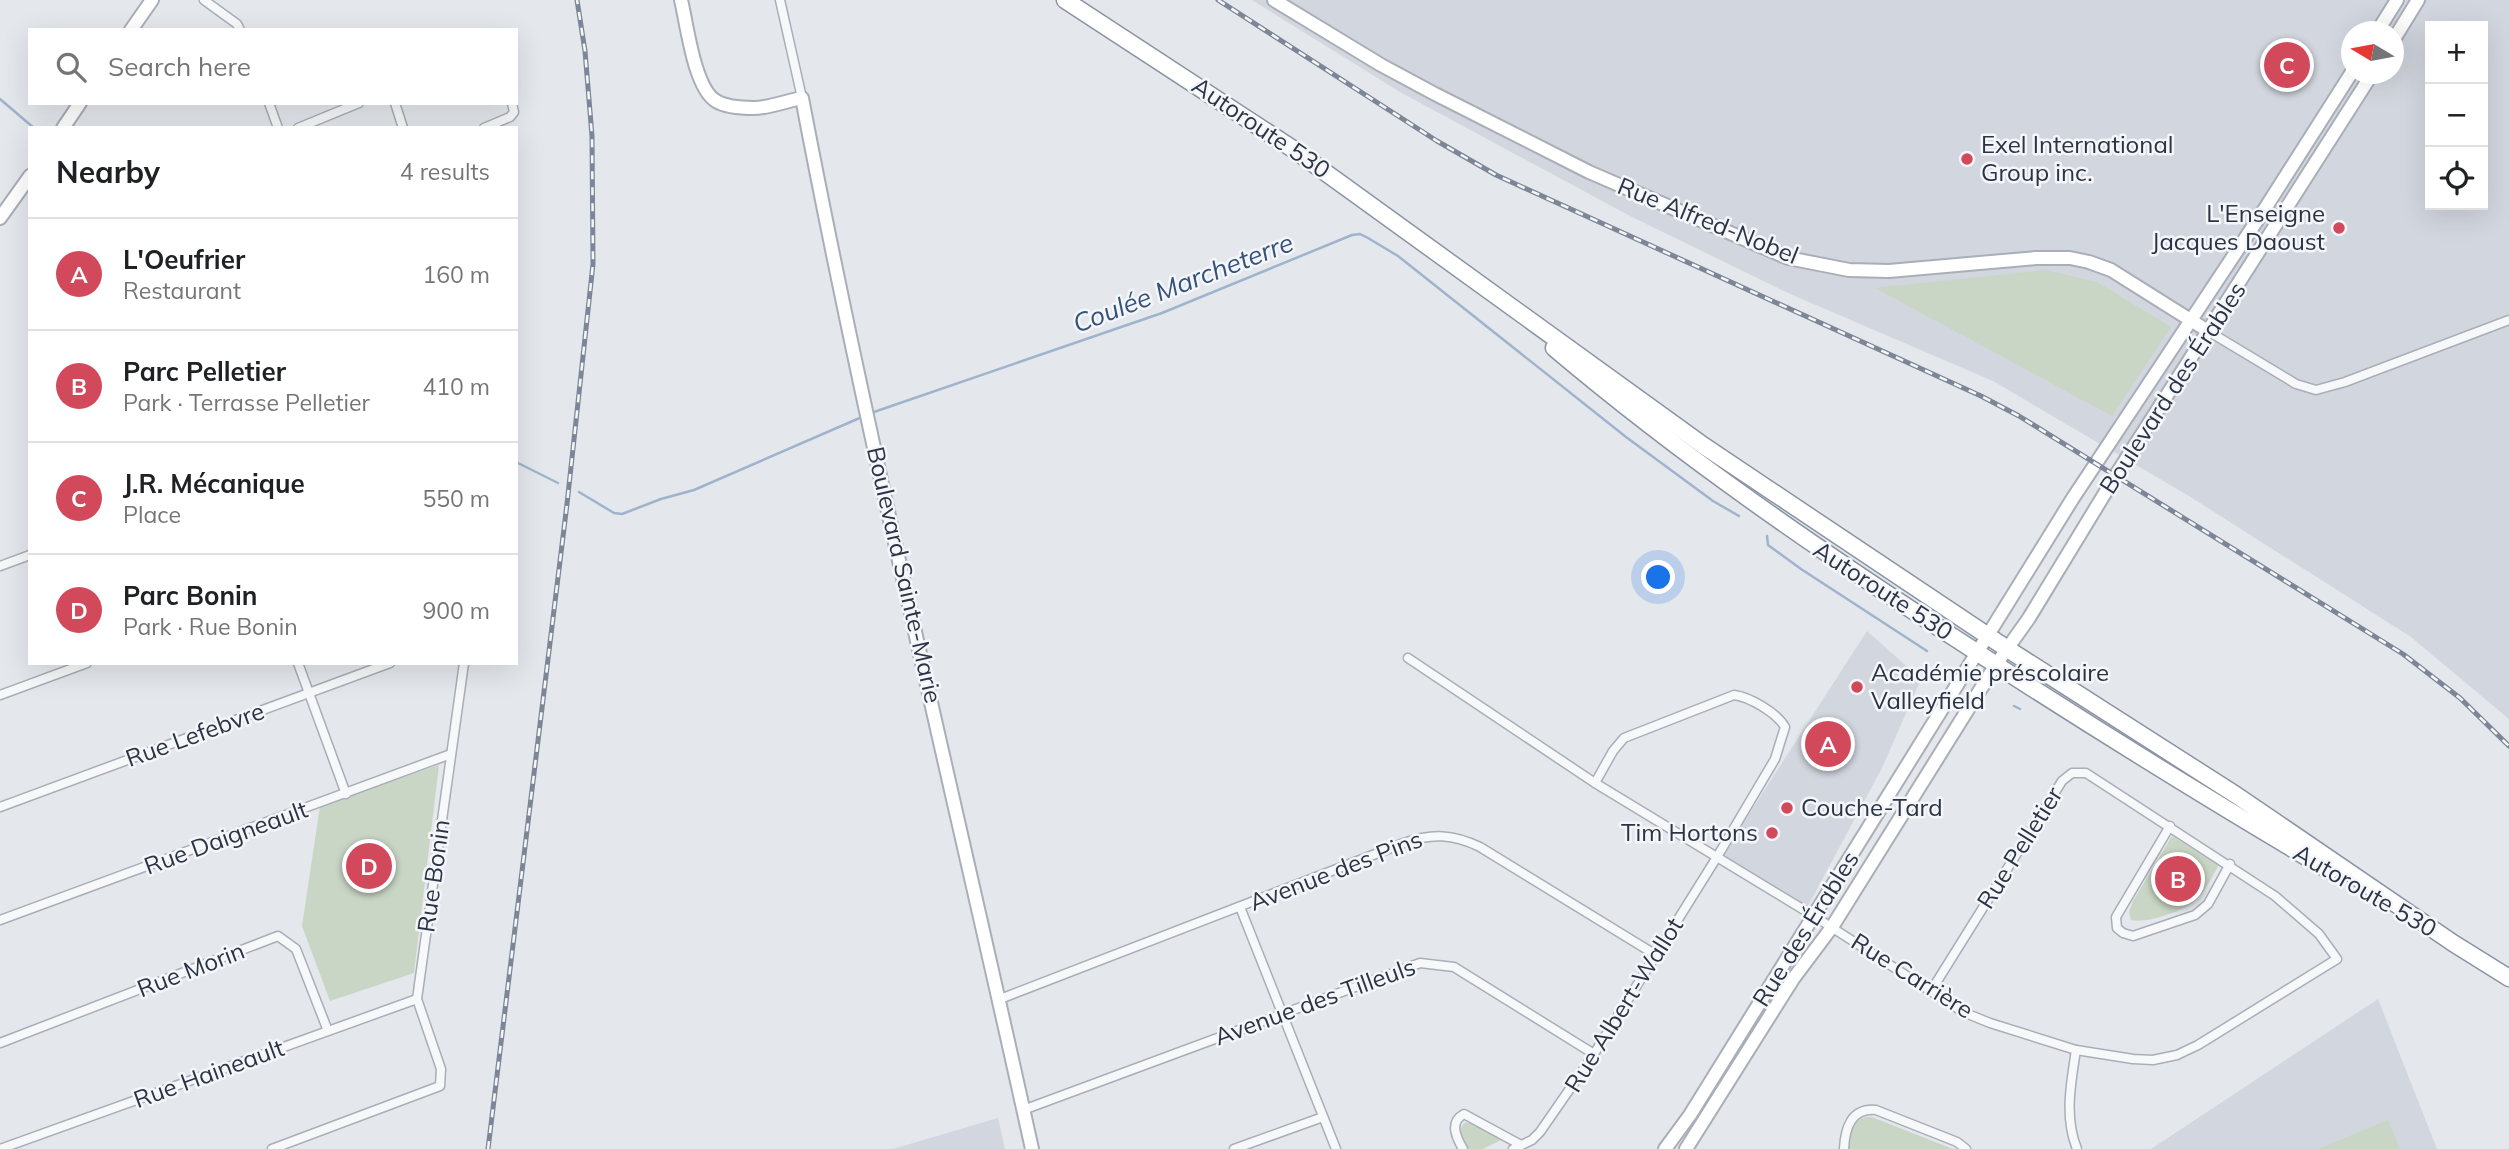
<!DOCTYPE html>
<meta charset="utf-8">
<style>
:root{--surface:#fff;--page:#f2f2f2;--text:#202124;--muted:#757577;--line:#e0e0e0;--accent:#d1495b}
body{margin:0;font-family:Mulish,sans-serif;background:var(--page);color:var(--text)}
.controls{position:absolute;right:21px;top:21px;display:grid;overflow:hidden;border-radius:0px;box-shadow:0 7px 28px #0002}
.controls button{width:63px;height:63px;display:grid;place-items:center;padding:0;border:0;border-bottom:2px solid var(--line);background:var(--surface);color:var(--text);font:35px sans-serif}
.compass{position:absolute;left:2341px;top:21px;width:63px;height:63px;border-radius:50%;background:var(--surface);box-shadow:0 7px 28px #0002;rotate:280deg}
.you{position:absolute;left:1659px;top:578px;width:24px;height:24px;margin:-18px;border:5px solid #fff;border-radius:50%;background:#1a73e8;box-shadow:0 0 0 10px #1a73e833}
.badge{display:grid;place-items:center;width:46px;height:46px;border-radius:50%;background:var(--accent);color:#fff;font-size:23px;font-weight:700}
.pin{position:absolute;translate:-50% -50%;border:4px solid #fff;box-shadow:0 2px 7px #0006}
.list{margin:0;padding:0;list-style:none}
h2{display:flex;justify-content:space-between;align-items:center;height:91px;margin:0;padding:0 28px;font-size:30px}
h2 small{font-size:23px;font-weight:400;color:var(--muted)}
.list li{display:grid;grid-template-columns:46px 1fr auto;gap:21px;align-items:center;box-sizing:border-box;height:112px;padding:0 28px;border-top:2px solid var(--line)}
.list b{display:block;font-size:26px;white-space:nowrap}
.list p{margin:0;font-size:23px;white-space:nowrap;color:var(--muted)}
.list em{font-size:23px;font-style:normal;color:var(--muted)}
.icon{flex:none;width:38px;height:38px;fill:none;stroke:currentColor;stroke-width:2;stroke-linecap:round;stroke-linejoin:round}
.map{position:relative;flex:none;width:2509px;height:1149px;overflow:hidden}
.search{position:absolute;background:var(--surface);box-shadow:0 7px 28px #0002;left:28px;top:28px;width:490px;height:77px;display:flex;align-items:center;gap:18px;box-sizing:border-box;padding:0 24px;border-radius:0px;color:var(--muted);font-size:26px}
.panel{position:absolute;background:var(--surface);box-shadow:0 7px 28px #0002;left:28px;top:126px;width:490px;height:539px;border-radius:0px}
.map>svg:first-child{display:block}
.built{fill:#d2d6de;fill-rule:evenodd}
.green{fill:#c9d6c5}
.lines{fill:none;stroke-linecap:round;stroke-linejoin:round}
.stream{stroke:#9fb4cc;stroke-width:2.5}
.street-casing{stroke:#a9aeb7;stroke-width:11}
.secondary-casing{stroke:#a9aeb7;stroke-width:16}
.highway-casing{stroke:#8b94a3;stroke-width:19}
.street{stroke:#f7f8fa;stroke-width:8}
.secondary{stroke:#fff;stroke-width:12}
.highway{stroke:#fff;stroke-width:16}
.rail-casing{stroke:#7d8696;stroke-width:5}
.rail{stroke:#f4f6f9;stroke-width:2.5;stroke-dasharray:8;stroke-linecap:butt}
.poi-dot{fill:#d1495b;stroke:#f4f6f9;stroke-width:2.5}
.labels{text-anchor:middle;stroke-width:5;stroke-linejoin:round;paint-order:stroke}
.street-label{font-size:24px;fill:#2b3445;stroke:#f4f6f9}
.poi-label{font-size:24px;fill:#2b3445;stroke:#f4f6f9;text-anchor:start}
.water-label{font-size:26px;font-style:italic;fill:#34527a;stroke:#f4f6f9}
</style>
<div class="map">
<svg width="2509" height="1149" viewBox="0 0 2509 1149">
<rect width="100%" height="100%" fill="#e4e7ec"/>
<g class="built">
<path d="M1252,0H2509V719L2411,637L2189,496L1993,381L1788,293L1630,216L1400,92ZM2430,26H2483V205H2430ZM2352,32H2394V74H2352Z"/>
<path d="M1867,631L1921,679L1882,768L1808,906L1722,856Z"/>
<path d="M2378,999L2437,1149H2151Z"/>
<path d="M998,1118L1005,1149H893Z"/>
</g>
<g class="green">
<path d="M2046,270L2097,282L2171,327L2112,416L1875,288Z"/>
<path d="M439,765L414,973L330,1001L302,926L320,806Z"/>
<path d="M2172,836L2219,865C2212,876 2205,893 2194,902C2182,911 2146,924 2131,920L2129,912L2133,901Z"/>
<path d="M1866,1117H1872L1953,1149H1848C1850,1136 1851,1121 1866,1117Z"/>
<path d="M2388,1120L2400,1149H2318Z"/>
<path d="M1472,1122L1500,1138L1501,1140L1483,1149H1468L1459,1132L1464,1123Z"/>
</g>
<g class="lines">
<g class="stream">
<path d="M0,99L34,128"/>
<path d="M871,413L1162,313L1352,235L1360,234L1368,238L1398,256L1626,437L1713,501L1739,516"/>
<path d="M516,462L558,483"/>
<path d="M579,492L614,513L622,514L661,499L694,490L862,417"/>
<path d="M1767,536L1768,545L1801,569L1927,651"/>
<path d="M2014,706L2020,709"/>
</g>
<g class="street-casing">
<g id="street">
<path d="M204,0L237,24L240,30"/>
<path d="M780,0L802,98"/>
<path d="M269,103L278,128"/>
<path d="M395,103L403,128"/>
<path d="M298,128L359,103"/>
<path d="M484,128L510,117L514,112L512,103"/>
<path d="M2208,331L2296,384L2316,390L2345,382L2509,320"/>
<path d="M0,566L30,555"/>
<path d="M1408,658L1595,783L1814,916L1963,1012L1990,1023L2076,1050L2133,1059L2153,1060L2177,1055L2198,1045L2337,959L2319,934L2275,896L2086,773H2072L2062,781L1931,991"/>
<path d="M298,663L346,794"/>
<path d="M0,695L87,663"/>
<path d="M0,807L390,663"/>
<path d="M2170,826L2116,917L2117,928L2123,933L2133,936L2195,915L2208,904L2230,864"/>
<path d="M1240,907L1336,1149"/>
<path d="M0,920L451,754"/>
<path d="M1000,999L1404,843C1432,833 1453,834 1480,847L1656,955"/>
<path d="M0,1043L278,936L296,949L328,1031"/>
<path d="M2076,1050C2071,1083 2064,1117 2077,1149"/>
<path d="M1023,1110L1420,963L1454,967L1594,1054"/>
<path d="M0,1149L417,999"/>
<path d="M272,1149L440,1086L441,1069L417,999L464,663"/>
<path d="M1234,1149L1323,1117"/>
<path d="M1463,1149C1456,1137 1449,1122 1464,1114L1521,1145"/>
<path d="M1513,1149L1532,1140L1540,1132L1594,1054L1717,857L1775,759L1785,727C1777,713 1750,697 1734,695L1624,738L1613,751L1595,783"/>
<path d="M1844,1149C1845,1128 1851,1108 1876,1110L1957,1142L1966,1149"/>
</g>
</g>
<g class="secondary-casing">
<g id="secondary">
<path d="M681,0C687,24 694,88 716,101C726,107 742,108 754,108C769,108 786,101 802,98C869,450 955,799 1032,1149"/>
<path d="M1274,0L1381,65L1435,94L1589,172L1788,258L1849,270L1889,271L2036,258H2070L2089,262L2111,270L2208,331"/>
<path d="M131,30L152,0"/>
<path d="M2377,32L2397,0"/>
<path d="M2394,39L2418,0"/>
<path d="M63,128L80,103"/>
<path d="M0,218L30,176"/>
<path d="M1665,1149L1690,1115L2073,498L2266,207L2352,72"/>
<path d="M1686,1149L1793,979L1832,927L1995,666L2029,618L2116,475L2372,74"/>
</g>
</g>
<g class="highway-casing">
<g id="highway">
<path d="M1065,0L1293,149L1704,446L2006,648L2236,795L2453,943L2509,978"/>
<path d="M1554,348C1683,457 1820,551 1961,642C2082,721 2205,797 2330,871"/>
</g>
</g>
<use href="#street" class="street"/>
<use href="#secondary" class="secondary"/>
<use href="#highway" class="highway"/>
<g class="rail-casing">
<g id="rail">
<path d="M1218,0L1437,141L1496,175L1981,396L2019,416L2403,654L2460,698L2509,746"/>
<path d="M488,1149L567,504L593,264L592,136L585,51L577,0"/>
</g>
</g>
<use href="#rail" class="rail"/>
</g>
<g class="poi-dot">
<circle cx="1967" cy="159" r="7"/>
<circle cx="2339" cy="228" r="7"/>
<circle cx="1857" cy="687" r="7"/>
<circle cx="1787" cy="808" r="7"/>
<circle cx="1772" cy="833" r="7"/>
</g>
<g class="labels">
<g class="street-label">
<text transform="translate(1261 128) rotate(34)" y="8">Autoroute 530</text>
<text transform="translate(1708 221) rotate(22)" y="8">Rue Alfred-Nobel</text>
<text transform="translate(2173 388) rotate(-57)" y="8">Boulevard des Érables</text>
<text transform="translate(904 575) rotate(77)" y="8">Boulevard Sainte-Marie</text>
<text transform="translate(1883 591) rotate(33)" y="8">Autoroute 530</text>
<text transform="translate(195 735) rotate(-20)" y="8">Rue Lefebvre</text>
<text transform="translate(226 838) rotate(-20)" y="8">Rue Daigneault</text>
<text transform="translate(2020 848) rotate(-58)" y="8">Rue Pelletier</text>
<text transform="translate(1336 871) rotate(-21)" y="8">Avenue des Pins</text>
<text transform="translate(434 876) rotate(-82)" y="8">Rue Bonin</text>
<text transform="translate(2365 891) rotate(30)" y="8">Autoroute 530</text>
<text transform="translate(1806 929) rotate(-58)" y="8">Rue des Érables</text>
<text transform="translate(191 970) rotate(-21)" y="8">Rue Morin</text>
<text transform="translate(1912 976) rotate(32)" y="8">Rue Carrière</text>
<text transform="translate(1315 1002) rotate(-20)" y="8">Avenue des Tilleuls</text>
<text transform="translate(1624 1005) rotate(-58)" y="8">Rue Albert-Wallot</text>
<text transform="translate(209 1074) rotate(-20)" y="8">Rue Haineault</text>
</g>
<g class="poi-label">
<text x="1981" y="153">Exel International<tspan x="1981" dy="28">Group inc.</tspan></text>
<text x="2325" y="222" text-anchor="end">L'Enseigne<tspan x="2325" dy="28">Jacques Daoust</tspan></text>
<text x="1871" y="681">Académie préscolaire<tspan x="1871" dy="28">Valleyfield</tspan></text>
<text x="1801" y="816">Couche-Tard</text>
<text x="1758" y="841" text-anchor="end">Tim Hortons</text>
</g>
<g class="water-label">
<text transform="translate(1183 283) rotate(-21)" y="9">Coulée Marcheterre</text>
</g>
</g>
</svg>
<div class="controls">
<button>+</button>
<button>−</button>
<button><svg class="icon" aria-label="locate" viewBox="0 0 24 24"><circle cx="12" cy="12" r="6"/><path d="M12 2v4M12 18v4M2 12h4M18 12h4"/></svg></button>
</div>
<svg class="compass" viewBox="-18 -18 36 36"><path d="M0-13l5 13h-10z" fill="#e53935"/><path d="M0 13l5-13h-10z" fill="#757577"/></svg>
<div class="you"></div>
<div class="pin badge" style="left:1828px;top:744px">A</div>
<div class="pin badge" style="left:2178px;top:879px">B</div>
<div class="pin badge" style="left:2287px;top:65px">C</div>
<div class="pin badge" style="left:369px;top:866px">D</div>
<div class="search"><svg class="icon" aria-label="search" viewBox="0 0 24 24"><circle cx="10" cy="10" r="6"/><path d="M15 15l6 6"/></svg>Search here</div>
<section class="panel">
<h2>Nearby<small>4 results</small></h2>
<ul class="list">
<li><span class="badge">A</span><div><b>L'Oeufrier</b><p>Restaurant</p></div><em>160 m</em></li>
<li><span class="badge">B</span><div><b>Parc Pelletier</b><p>Park · Terrasse Pelletier</p></div><em>410 m</em></li>
<li><span class="badge">C</span><div><b>J.R. Mécanique</b><p>Place</p></div><em>550 m</em></li>
<li><span class="badge">D</span><div><b>Parc Bonin</b><p>Park · Rue Bonin</p></div><em>900 m</em></li>
</ul>
</section>
</div>
